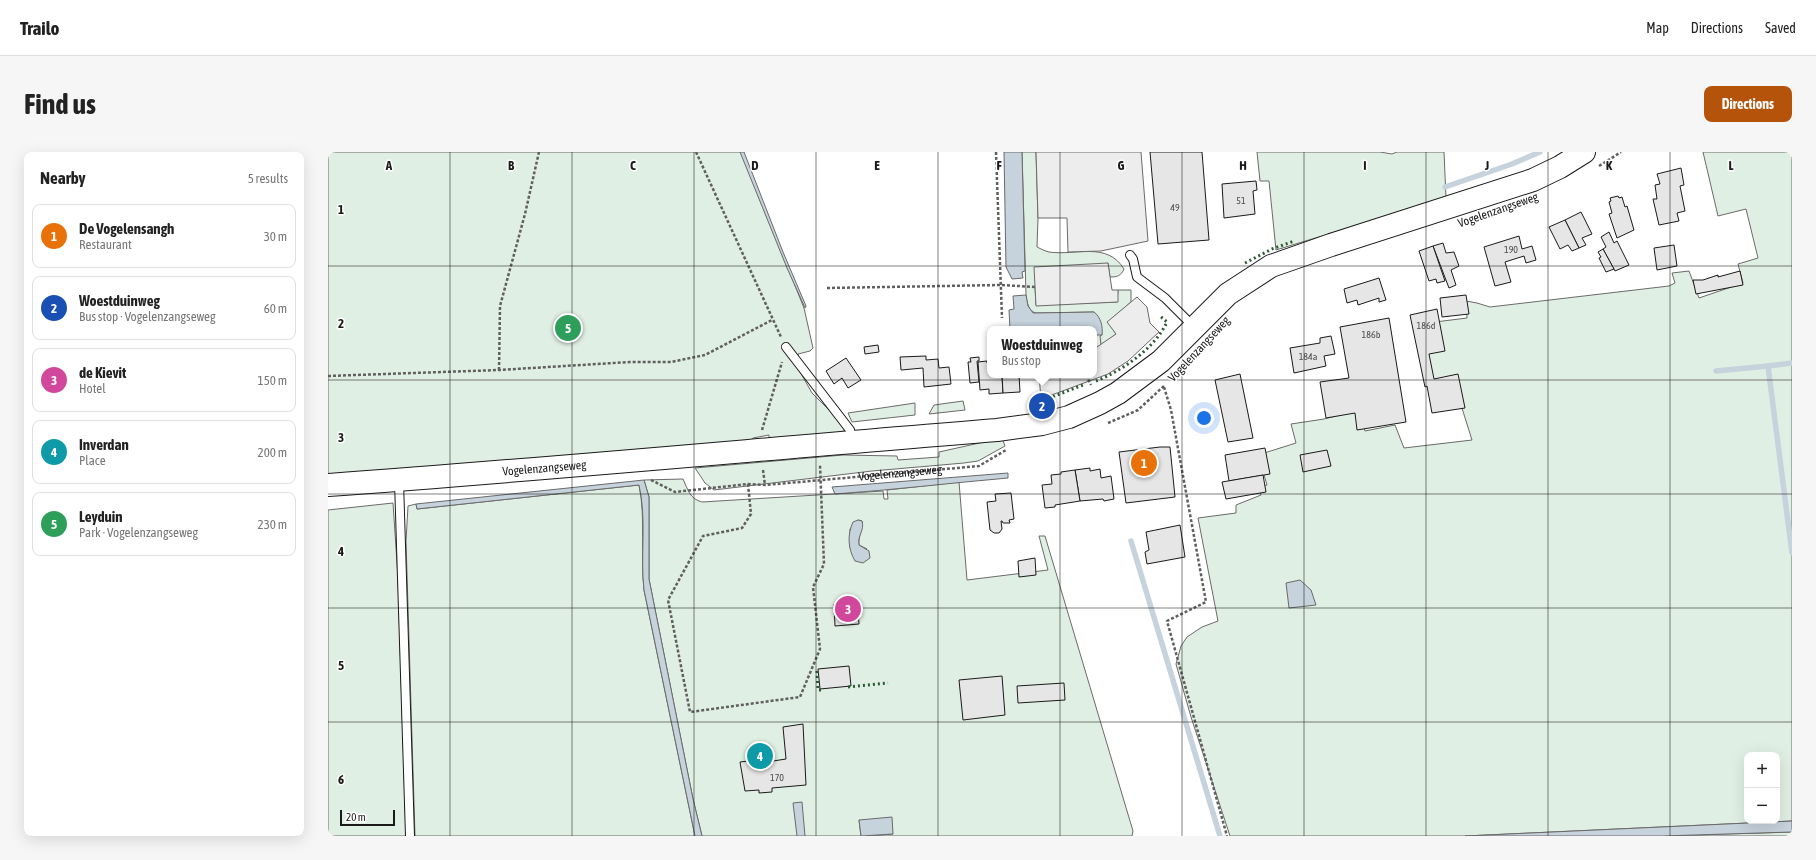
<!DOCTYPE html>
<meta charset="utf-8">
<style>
:root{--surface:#fff;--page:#f6f6f6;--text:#222;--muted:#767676;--line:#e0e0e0;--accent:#b45309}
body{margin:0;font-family:"Asap Condensed",sans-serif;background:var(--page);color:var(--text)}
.controls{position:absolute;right:12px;bottom:12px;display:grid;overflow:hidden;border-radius:8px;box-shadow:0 4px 16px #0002}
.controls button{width:36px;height:36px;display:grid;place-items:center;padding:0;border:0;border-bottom:1px solid var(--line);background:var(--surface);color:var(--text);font:20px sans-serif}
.scale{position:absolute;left:12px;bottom:10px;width:55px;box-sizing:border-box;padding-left:4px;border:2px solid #1a1a1a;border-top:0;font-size:11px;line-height:14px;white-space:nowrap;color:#1a1a1a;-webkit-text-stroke:3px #fff;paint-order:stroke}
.you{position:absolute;left:876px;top:266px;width:14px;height:14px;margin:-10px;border:3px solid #fff;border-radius:50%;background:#1a73e8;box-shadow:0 0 0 6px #1a73e833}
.badge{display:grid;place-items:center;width:26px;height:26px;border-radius:50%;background:var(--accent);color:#fff;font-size:13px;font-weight:700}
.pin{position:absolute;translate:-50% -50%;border:2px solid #fff;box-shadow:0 1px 4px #0006}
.popup{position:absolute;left:659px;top:174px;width:110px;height:52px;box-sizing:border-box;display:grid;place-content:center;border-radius:8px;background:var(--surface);filter:drop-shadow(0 1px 3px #0005);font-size:13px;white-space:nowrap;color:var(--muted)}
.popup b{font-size:15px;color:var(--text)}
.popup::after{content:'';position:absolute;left:50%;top:100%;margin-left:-8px;border:8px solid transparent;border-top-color:var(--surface)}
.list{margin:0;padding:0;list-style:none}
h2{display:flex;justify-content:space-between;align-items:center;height:52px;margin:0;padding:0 16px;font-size:17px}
h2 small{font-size:13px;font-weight:400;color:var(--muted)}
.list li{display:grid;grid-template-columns:26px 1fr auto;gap:12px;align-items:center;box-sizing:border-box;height:64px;margin:0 8px 8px;padding:0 8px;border:1px solid var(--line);border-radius:8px}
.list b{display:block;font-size:15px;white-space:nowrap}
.list p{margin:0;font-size:13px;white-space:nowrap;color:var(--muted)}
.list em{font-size:13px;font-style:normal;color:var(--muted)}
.map{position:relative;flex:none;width:1464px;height:684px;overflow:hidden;border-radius:8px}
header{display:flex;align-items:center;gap:24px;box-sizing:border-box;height:56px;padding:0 20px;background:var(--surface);border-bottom:1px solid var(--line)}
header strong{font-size:19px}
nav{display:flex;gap:22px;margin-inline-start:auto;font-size:14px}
.intro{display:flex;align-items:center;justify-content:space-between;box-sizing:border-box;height:96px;padding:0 24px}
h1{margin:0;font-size:28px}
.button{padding:10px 18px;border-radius:8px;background:var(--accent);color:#fff;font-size:14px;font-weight:700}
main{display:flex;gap:24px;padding:0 24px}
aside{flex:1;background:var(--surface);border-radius:8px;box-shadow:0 4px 16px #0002}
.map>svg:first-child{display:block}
.green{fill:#e0efe3;stroke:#6a6a6a;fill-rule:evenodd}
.parking{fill:#ededed;stroke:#6a6a6a}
.water{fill:#c6d2dc;stroke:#6a6a6a}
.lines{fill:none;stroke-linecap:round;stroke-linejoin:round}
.stream{stroke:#c6d2dc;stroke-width:5.5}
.building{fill:#e6e6e6;stroke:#1a1a1a}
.service-casing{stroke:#1a1a1a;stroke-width:10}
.secondary-casing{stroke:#1a1a1a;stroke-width:24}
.path{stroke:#5f5f5f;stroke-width:2.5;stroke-dasharray:3 2;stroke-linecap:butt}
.service{stroke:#fff;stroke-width:8}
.secondary{stroke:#fff;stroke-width:22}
.hedge{stroke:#2b5a34;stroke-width:3;stroke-dasharray:2 3;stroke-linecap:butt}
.grid{fill:none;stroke:#1a1a1a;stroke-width:1;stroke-opacity:0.55}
.labels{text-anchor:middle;stroke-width:3;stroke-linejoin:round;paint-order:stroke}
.number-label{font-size:10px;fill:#4d4d4d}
.street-label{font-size:12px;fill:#1a1a1a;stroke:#fff}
.grid-label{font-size:13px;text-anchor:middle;font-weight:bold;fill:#1a1a1a;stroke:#fff;stroke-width:3;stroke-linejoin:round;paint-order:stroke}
</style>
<header>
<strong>Trailo</strong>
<nav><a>Map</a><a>Directions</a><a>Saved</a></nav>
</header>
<div class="intro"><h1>Find us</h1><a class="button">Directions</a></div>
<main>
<aside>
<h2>Nearby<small>5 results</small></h2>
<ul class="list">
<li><span class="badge" style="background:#e8710a">1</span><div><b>De Vogelensangh</b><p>Restaurant</p></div><em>30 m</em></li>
<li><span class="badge" style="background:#1a4fb4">2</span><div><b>Woestduinweg</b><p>Bus stop · Vogelenzangseweg</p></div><em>60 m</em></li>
<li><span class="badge" style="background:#d1479c">3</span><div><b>de Kievit</b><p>Hotel</p></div><em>150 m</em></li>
<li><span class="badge" style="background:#0f9aa8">4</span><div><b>Inverdan</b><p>Place</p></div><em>200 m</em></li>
<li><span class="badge" style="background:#2e9e5b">5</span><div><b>Leyduin</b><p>Park · Vogelenzangseweg</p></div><em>230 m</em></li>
</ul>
</aside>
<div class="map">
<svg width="1464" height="684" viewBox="0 0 1464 684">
<rect width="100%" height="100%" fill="#fff"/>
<g class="green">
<path d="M0,0H413L476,156L485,196L482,199L470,202L471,218L484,241L516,273V281L441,287V283L425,286L423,291L0,325Z"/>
<path d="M694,0H708L710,66L709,95C713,97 717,99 721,100C747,104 779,89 796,117C793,124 789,125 782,125L780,111L707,135L708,153L789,150L790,138H803V150L780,170L788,182L773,194L772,184L774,183L766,160L708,161C700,159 699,150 698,143Z"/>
<path d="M929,0H1052L1064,2L1069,0H1116L1118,46L948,98L941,29H932Z"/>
<path d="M1375,0H1464V669L1137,684H902L863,565L848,512L853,494L859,485L874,475L890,469L870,366L908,361V353L933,343L930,335L939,333L930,303L968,291L963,272L996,267L1031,258L1037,279L1067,273L1076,296L1144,288L1133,253L1105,229L1098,202L1107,170L1139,166L1138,149L1149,151L1162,155L1341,134L1347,131L1344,121L1361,119L1371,146L1415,131L1410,112L1430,106L1418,57L1390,64ZM1419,603H1449V669H1419Z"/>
<path d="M635,249L637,258L601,262L606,253Z"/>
<path d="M587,251V263L524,270L520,261Z"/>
<path d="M674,286L677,294L650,309L636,311L544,319L386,338L377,331L367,316L515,303L569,304L570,308L611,305V300Z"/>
<path d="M355,327C360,338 362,347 374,350L555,339L556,347H560L559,338L631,330L639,428L720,418L711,384H717L805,679L804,684H539L565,682L531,668L533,684H374L365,647L321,427V345L316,328ZM530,368L534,369C534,378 530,386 531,393L539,397L522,396V377Z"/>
<path d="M311,333C318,367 312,403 316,438L367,684H87L78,389L80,354L88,352L89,357Z"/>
<path d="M65,351L70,426L78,684H0V358Z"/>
<path d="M1464,680V684H1334Z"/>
</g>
<g class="parking">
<path d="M708,0H813L820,89L773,99L740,100L739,66H710Z"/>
<path d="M780,111L784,138H790V150L708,154L706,115Z"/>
<path d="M809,145L819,155L822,171L831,180L800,209L780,222L713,247L711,223H766V197L788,182L779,170Z"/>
</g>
<g class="water">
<path d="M412,0H416L455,100L478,154L477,156L459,116Z"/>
<path d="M676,0H694L697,119L694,120L695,126L684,127L678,115Z"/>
<path d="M698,143L700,154L705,161L766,160C773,165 775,175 774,183H766V177H682L681,158L686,157L685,144Z"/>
<path d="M680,321V326C622,331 565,338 507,342L504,335Z"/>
<path d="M316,328L321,345V427L365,647L374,684H367L316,438C312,403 319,367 311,333L89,357L88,352Z"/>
<path d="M530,368L534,369C537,378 529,384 531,393L541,399L542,406L535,411L527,409C520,397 519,383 525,370Z"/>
<path d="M972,428L983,438L988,453L961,456L958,431Z"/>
<path d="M474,650L477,684H469L465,651Z"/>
<path d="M564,665L565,682L533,684L531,668Z"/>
<path d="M1464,669V680L1334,684H1137Z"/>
</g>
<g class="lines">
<g class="stream">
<path d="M1117,35L1184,12L1212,0"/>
<path d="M1464,211L1440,214L1464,401"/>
<path d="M1388,219L1440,214"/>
<path d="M803,389L892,684"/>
</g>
</g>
<g class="building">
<path d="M822,0H874L881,88L830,92Z"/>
<path d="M1353,16L1356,33L1352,34L1357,59L1349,61L1351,69L1331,73L1325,47H1329L1327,33L1332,32L1329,22Z"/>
<path d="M928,29L929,38L925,39L927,62L896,66L894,32Z"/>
<path d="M1290,44L1291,46L1294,45L1297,55L1299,54L1306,78L1289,86L1281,62L1284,61L1281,50L1283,49L1282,46Z"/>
<path d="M1253,60L1264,82L1254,86L1258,93L1251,96L1237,68Z"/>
<path d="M1237,68L1251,96L1244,99L1240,93L1232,97L1221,75Z"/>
<path d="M1281,80L1286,91L1289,89L1301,113L1287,119L1275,97L1278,95L1273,85Z"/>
<path d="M1191,84L1194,97L1204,94L1208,108L1198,111L1196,104L1177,110L1183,130L1167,134L1156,95Z"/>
<path d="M1115,91L1118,101L1126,100L1131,114L1123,118L1128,133L1121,136L1105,94Z"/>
<path d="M1346,93L1349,114L1329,118L1326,96Z"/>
<path d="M1105,94L1117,129L1109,131L1108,127L1101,129L1091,99Z"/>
<path d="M1275,97L1286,117L1278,120L1271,106L1273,105L1270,100Z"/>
<path d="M1412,119L1415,133L1368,142L1365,128H1375L1390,123V125Z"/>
<path d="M1051,126L1058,148L1051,150V146L1030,153L1029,148L1019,151L1016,137Z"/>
<path d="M1138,143L1141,162L1114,165L1112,146Z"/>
<path d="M1109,157L1117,199L1101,202L1106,227L1130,222L1137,256L1104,261L1099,234L1097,235L1082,163Z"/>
<path d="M1061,166L1078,270L1029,278L1027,261L998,266L992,230L1021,226L1012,175Z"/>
<path d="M1003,184L1007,202L996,204L998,214L966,221L962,196L992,191V186Z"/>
<path d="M550,193L551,200L537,202L536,195Z"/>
<path d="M598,204V208L610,207L611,216L621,215L623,232L596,235L595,216L573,218L572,205Z"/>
<path d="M651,205V209H649L651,230L642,231L640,210H643L642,206Z"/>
<path d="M518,206L533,228L520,236L514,226L506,232L498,219Z"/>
<path d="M659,209V211H662V223H674L675,241L661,242V237L652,238L650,210Z"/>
<path d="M912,222L925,286L900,290L887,228Z"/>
<path d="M674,223H691L692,240L675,241Z"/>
<path d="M832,295H842L847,345L798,351L791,300Z"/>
<path d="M937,296L942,322L901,329L897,303Z"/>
<path d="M999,298L1003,314L975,320L972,303Z"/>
<path d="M762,316V319L772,317L773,326L783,324L786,347L776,349L775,347L752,349L747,318Z"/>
<path d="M747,318L752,349L727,353V355L717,356L714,333L724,332L723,323L733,322V320Z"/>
<path d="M935,323L938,340L898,347L894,330Z"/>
<path d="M683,341L686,367L681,368L682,371H675L674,369H673L674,377L671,381H666L662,378L659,350L668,349L667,342Z"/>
<path d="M852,373L857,405L819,412L817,400L821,398L818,380Z"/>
<path d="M707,406L708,423L691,425L690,409Z"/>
<path d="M529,446L531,472L507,474L506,452L514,451L513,447Z"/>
<path d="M521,514L523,534L492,537L490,517Z"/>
<path d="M674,524L677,563L635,568L631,528Z"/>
<path d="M736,531L737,548L690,551L689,534Z"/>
<path d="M475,572L478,633L444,636V640L431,641V638L417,639L412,610L420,609L419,600L443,598L445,609L458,607L455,575Z"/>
</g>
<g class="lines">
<g class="service-casing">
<g id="service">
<path d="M802,103L805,107L809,125L837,146L866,175"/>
<path d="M458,195L522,278L525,290"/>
<path d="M71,329L82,684"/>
</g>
</g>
<g class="secondary-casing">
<g id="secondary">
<path id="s2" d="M0,333C223,317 446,296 669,278L714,272L741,265L772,251L790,241L833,209L900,142L943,114L1003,93L1205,28L1232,15L1256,0"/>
</g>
</g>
<g class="path">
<path d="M368,0L453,185"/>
<path d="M668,0L674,166"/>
<path d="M1271,14L1293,0"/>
<path d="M499,136L673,133L707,135"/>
<path d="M171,218L172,154L197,62L211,0"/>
<path d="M758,223L763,233"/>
<path d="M0,224L171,218L302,210H343L377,203L444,168"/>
<path d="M836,235L843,258L878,450L839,469L899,684"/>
<path d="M780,271L810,258L837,233"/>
<path d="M434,278L454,210"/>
<path d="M435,318L437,333"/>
<path id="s1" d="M323,328L347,340L420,332L437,333L494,328L651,314L678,298"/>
<path d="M420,332L423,362L414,376L375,384L340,448L362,560L472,545L492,497L485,435L496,412L492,313"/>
</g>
<use href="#service" class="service"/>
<use href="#secondary" class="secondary"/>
<g class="hedge">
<path d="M917,111L944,97L966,89"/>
<path d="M768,229C794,219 827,196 839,170L832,164"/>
<path d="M711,250L755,233"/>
<path d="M489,519L490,538H495"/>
<path d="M520,535L560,531"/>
</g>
</g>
<path class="grid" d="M122,0V684M244,0V684M366,0V684M488,0V684M610,0V684M732,0V684M854,0V684M976,0V684M1098,0V684M1220,0V684M1342,0V684M0,114H1464M0,228H1464M0,342H1464M0,456H1464M0,570H1464"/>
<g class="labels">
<g class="number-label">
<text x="913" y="52">51</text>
<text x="847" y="59">49</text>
<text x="1183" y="101">190</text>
<text x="1098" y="177">186d</text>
<text x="1043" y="186">186b</text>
<text x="980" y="208">184a</text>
<text x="449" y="629">170</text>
</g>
<g class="street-label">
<text transform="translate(1170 58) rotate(-19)" y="4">Vogelenzangseweg</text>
<text transform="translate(871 197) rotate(-47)" y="4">Vogelenzangseweg</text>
<text dy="4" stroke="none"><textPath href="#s2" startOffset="217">Vogelenzangseweg</textPath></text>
<text dy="4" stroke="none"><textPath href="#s1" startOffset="253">Vogelenzangseweg</textPath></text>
</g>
</g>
<g class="grid-label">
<text x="61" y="18">A</text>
<text x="183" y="18">B</text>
<text x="305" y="18">C</text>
<text x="427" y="18">D</text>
<text x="549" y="18">E</text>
<text x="671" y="18">F</text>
<text x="793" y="18">G</text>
<text x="915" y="18">H</text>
<text x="1037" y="18">I</text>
<text x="1159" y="18">J</text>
<text x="1281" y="18">K</text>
<text x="1403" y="18">L</text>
<text x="13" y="62">1</text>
<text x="13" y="176">2</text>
<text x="13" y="290">3</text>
<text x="13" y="404">4</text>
<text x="13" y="518">5</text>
<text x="13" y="632">6</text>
</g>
</svg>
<div class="controls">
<button>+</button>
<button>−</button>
</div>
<div class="scale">20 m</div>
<div class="you"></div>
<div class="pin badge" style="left:816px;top:311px;background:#e8710a">1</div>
<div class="pin badge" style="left:714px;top:254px;background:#1a4fb4">2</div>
<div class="popup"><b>Woestduinweg</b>Bus stop</div>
<div class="pin badge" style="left:520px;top:457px;background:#d1479c">3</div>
<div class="pin badge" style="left:432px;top:604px;background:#0f9aa8">4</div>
<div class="pin badge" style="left:240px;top:176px;background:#2e9e5b">5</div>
</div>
</main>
